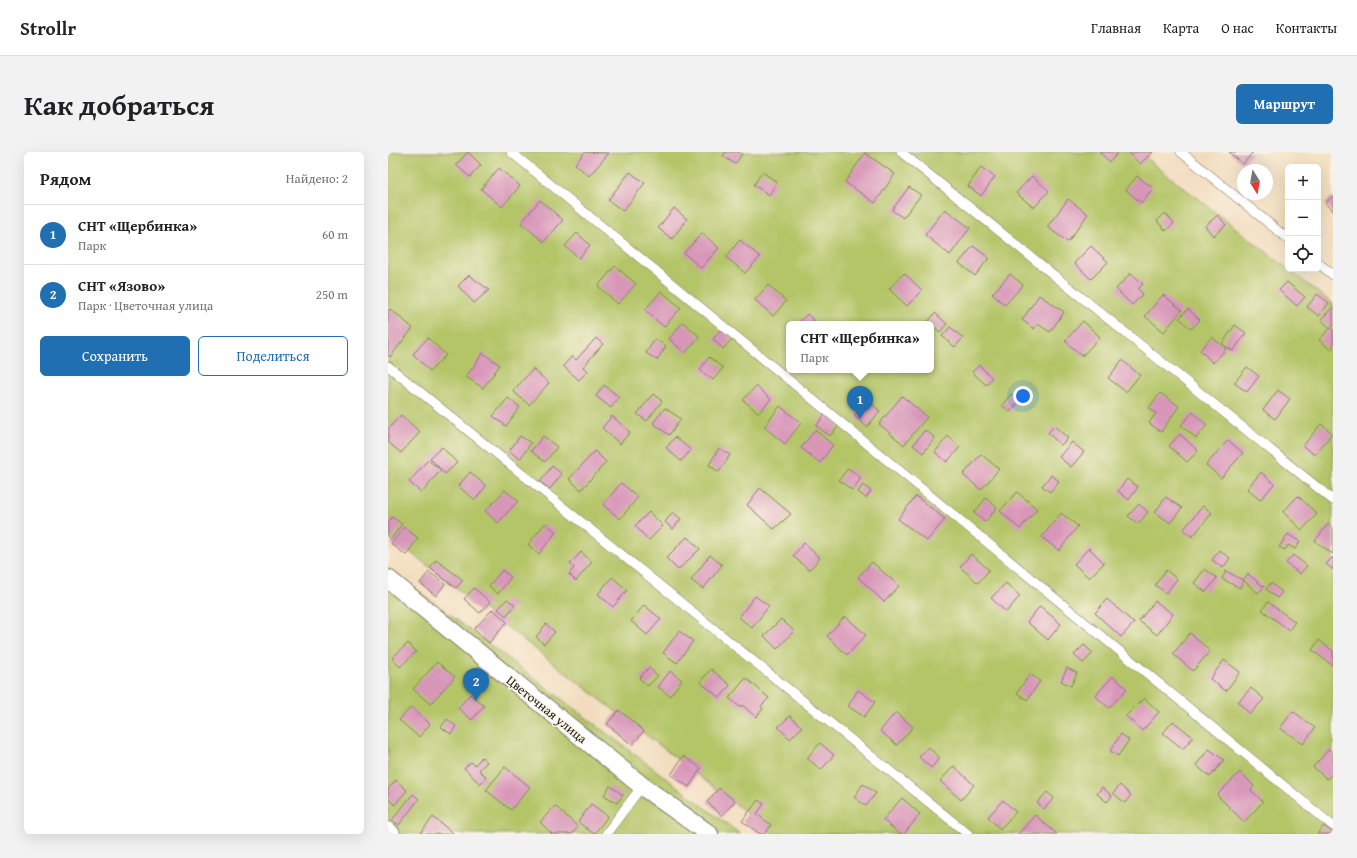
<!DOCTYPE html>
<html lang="ru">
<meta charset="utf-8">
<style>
:root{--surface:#fff;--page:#f2f2f2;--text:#202124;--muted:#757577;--line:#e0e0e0;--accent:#1f6fb2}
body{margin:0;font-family:"Gentium Book Plus",serif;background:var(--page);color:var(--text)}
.controls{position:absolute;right:12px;top:12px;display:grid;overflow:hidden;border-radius:6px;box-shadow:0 4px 16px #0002}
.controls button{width:36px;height:36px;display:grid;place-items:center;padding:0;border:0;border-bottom:1px solid var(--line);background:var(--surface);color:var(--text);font:20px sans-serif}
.compass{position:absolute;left:849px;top:12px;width:36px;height:36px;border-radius:50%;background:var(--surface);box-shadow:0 4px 16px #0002;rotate:169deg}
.you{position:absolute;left:635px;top:244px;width:14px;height:14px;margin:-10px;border:3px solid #fff;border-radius:50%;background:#1a73e8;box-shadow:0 0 0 6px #1a73e833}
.badge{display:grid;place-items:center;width:26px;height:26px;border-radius:50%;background:var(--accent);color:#fff;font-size:13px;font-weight:700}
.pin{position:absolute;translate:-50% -33px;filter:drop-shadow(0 1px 2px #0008)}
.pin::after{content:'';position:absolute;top:21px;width:14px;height:12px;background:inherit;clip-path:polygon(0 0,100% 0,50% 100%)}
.popup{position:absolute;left:398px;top:169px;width:148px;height:52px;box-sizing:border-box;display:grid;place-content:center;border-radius:6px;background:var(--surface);filter:drop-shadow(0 1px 3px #0005);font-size:13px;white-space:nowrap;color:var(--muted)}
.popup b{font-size:15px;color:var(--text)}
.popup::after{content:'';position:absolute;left:50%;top:100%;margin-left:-8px;border:8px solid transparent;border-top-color:var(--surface)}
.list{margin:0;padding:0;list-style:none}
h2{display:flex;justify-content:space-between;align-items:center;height:52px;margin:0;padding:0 16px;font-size:17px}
h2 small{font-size:13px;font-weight:400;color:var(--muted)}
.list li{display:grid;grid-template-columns:26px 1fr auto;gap:12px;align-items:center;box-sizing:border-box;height:60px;padding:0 16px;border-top:1px solid var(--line)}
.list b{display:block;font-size:15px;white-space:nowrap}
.list p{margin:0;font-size:13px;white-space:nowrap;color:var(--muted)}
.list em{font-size:13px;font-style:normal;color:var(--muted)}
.actions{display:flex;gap:8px;padding:12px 16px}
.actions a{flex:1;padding:9px 0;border:1px solid var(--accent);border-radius:6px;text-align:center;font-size:14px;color:var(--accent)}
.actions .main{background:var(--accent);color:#fff}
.icon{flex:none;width:22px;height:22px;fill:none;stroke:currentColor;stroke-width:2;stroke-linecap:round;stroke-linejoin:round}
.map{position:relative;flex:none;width:945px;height:682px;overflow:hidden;border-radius:6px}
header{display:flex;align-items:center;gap:24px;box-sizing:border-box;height:56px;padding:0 20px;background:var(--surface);border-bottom:1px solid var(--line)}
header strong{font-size:19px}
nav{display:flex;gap:22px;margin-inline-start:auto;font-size:14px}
.intro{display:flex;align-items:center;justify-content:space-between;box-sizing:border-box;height:96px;padding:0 24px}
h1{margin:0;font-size:28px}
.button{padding:10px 18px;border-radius:6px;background:var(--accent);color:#fff;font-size:14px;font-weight:700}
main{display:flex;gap:24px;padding:0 24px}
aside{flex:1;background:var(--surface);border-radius:6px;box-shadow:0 4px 16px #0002}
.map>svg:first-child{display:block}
.green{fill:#b4c568;stroke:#687042;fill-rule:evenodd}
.building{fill:#d896b9}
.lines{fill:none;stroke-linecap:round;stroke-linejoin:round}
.lane-casing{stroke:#877c6c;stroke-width:10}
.street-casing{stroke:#877c6c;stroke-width:20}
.lane{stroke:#fff;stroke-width:9}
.street{stroke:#fff;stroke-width:18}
.labels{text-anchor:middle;stroke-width:3;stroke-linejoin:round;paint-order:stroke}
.street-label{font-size:13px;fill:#1c1c1c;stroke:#fcf5e5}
</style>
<header>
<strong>Strollr</strong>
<nav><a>Главная</a><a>Карта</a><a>О нас</a><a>Контакты</a></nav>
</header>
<div class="intro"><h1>Как добраться</h1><a class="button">Маршрут</a></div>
<main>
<aside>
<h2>Рядом<small>Найдено: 2</small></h2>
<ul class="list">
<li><span class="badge">1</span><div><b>СНТ «Щербинка»</b><p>Парк</p></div><em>60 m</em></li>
<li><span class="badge">2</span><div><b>СНТ «Язово»</b><p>Парк · Цветочная улица</p></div><em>250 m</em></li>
</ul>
<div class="actions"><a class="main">Сохранить</a><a>Поделиться</a></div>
</aside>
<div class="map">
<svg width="945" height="682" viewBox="0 0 945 682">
<rect width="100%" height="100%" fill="#fcf5e5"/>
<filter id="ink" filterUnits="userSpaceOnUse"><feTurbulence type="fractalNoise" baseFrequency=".025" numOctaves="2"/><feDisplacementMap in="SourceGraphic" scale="8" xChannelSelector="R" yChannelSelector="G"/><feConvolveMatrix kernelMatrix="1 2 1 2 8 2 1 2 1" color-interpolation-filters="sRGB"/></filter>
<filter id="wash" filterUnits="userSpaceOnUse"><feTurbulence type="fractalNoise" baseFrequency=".012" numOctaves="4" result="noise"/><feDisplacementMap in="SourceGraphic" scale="16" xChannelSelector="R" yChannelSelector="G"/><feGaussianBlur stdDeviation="0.9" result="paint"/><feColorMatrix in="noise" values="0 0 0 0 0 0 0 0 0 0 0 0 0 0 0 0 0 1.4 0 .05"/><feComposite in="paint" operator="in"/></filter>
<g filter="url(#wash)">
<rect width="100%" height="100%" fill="#f2dcbd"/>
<g class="green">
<path d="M0,0H750L945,152V682H386L0,383ZM401,172H543V218H401Z"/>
<path d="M0,416L352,682H0Z"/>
</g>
<g id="blocks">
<g class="building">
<path d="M80,0L93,13L82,25L68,13Z"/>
<path d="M197,0L221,1L201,24L187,12Z"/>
<path d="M338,0H350L354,2L347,12L335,4Z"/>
<path d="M711,0H730L722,10Z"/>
<path d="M743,0H765L752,12L742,2Z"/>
<path d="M841,0H865L855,12Z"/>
<path d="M477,1L507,22L487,51L457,30Z"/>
<path d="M593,15L607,25L593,44L580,34Z"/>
<path d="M111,16L132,34L114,55L93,37Z"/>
<path d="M242,20L257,31L235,59L220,48Z"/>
<path d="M374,20L389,30L381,43L366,33Z"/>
<path d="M644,24L661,39L646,56L628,41Z"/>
<path d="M749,24L765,36L753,51L738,38Z"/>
<path d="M521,35L533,43L515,66L504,58Z"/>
<path d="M945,44V60L937,51Z"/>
<path d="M680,47L700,62L680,90L659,75Z"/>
<path d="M152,48L175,68L156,90L133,71Z"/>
<path d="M286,56L299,67L284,87L270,76Z"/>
<path d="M557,57L582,76L562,103L537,83Z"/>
<path d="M777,61L786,71L778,79L769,69Z"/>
<path d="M830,63L838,73L825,84L817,74Z"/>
<path d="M189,81L202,93L191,106L177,94Z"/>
<path d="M314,81L331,96L313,116L296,101Z"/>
<path d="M352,88L372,105L357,121L338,105Z"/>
<path d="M585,94L601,106L587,124L571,111Z"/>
<path d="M703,94L720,110L703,127L686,111Z"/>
<path d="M227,114L248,132L230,152L210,134Z"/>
<path d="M516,121L534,138L519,154L501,137Z"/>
<path d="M743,121L755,132L750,137L755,142L744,153L728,137Z"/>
<path d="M622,122L635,133L617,153L604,142Z"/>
<path d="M81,123L101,138L86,151L70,134Z"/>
<path d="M899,130L917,145L909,154L891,138Z"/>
<path d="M380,133L398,149L385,164L367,148Z"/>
<path d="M273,139L293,156L276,175L257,158Z"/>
<path d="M929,142L941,151L931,164L919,155Z"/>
<path d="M651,143L676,160L662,180L650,172L646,177L634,168Z"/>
<path d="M775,143L794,158L776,180L757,164Z"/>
<path d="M945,155V173L942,176L933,167Z"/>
<path d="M2,157L25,176L2,205L0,203V159Z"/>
<path d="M800,157L812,168L803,177L791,166Z"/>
<path d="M547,161L559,172L552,180L540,170Z"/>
<path d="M419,162L430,172H410Z"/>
<path d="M695,169L712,185L694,204L677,189Z"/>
<path d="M295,170L312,185L297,201L281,187Z"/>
<path d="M847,173L858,181L845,199L834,192Z"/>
<path d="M562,175L575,186L567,195L554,184Z"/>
<path d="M942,176L945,178V196L943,198L931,188Z"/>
<path d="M334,177L344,187L335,197L325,187Z"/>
<path d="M824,185L838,197L825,211L812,198Z"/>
<path d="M40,186L58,203L42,219L25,202Z"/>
<path d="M208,186L215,192L195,215L200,219L191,228L175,214L184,204L188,208Z"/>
<path d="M267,187L278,194L269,208L258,201Z"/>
<path d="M95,201L112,213L95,236L78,225Z"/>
<path d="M321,205L335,216L325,228L312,218Z"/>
<path d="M734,208L752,223L738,240L720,226Z"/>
<path d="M591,213L604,226L598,233L584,220Z"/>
<path d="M859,215L871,224L859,240L846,231Z"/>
<path d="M145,217L161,231L141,253L125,239Z"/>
<path d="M216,233L231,245L223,256L208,244Z"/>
<path d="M368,234L383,247L371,261L355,248Z"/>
<path d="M890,238L902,247L887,267L875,258Z"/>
<path d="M772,241L791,254L773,280L761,271L768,261L761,256Z"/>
<path d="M265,242L274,249L259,269L249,262Z"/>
<path d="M623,242L632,249L622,260L614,253Z"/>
<path d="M514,244L539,265L516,293L491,272Z"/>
<path d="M120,246L132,255L118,274L105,264Z"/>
<path d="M479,248L492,259L479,275L466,264Z"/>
<path d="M392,254L413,271L397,292L376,275Z"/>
<path d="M277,256L293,267L281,283L265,271Z"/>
<path d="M805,260L819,273L808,286L793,273Z"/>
<path d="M438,261L452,272L442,284L428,274Z"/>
<path d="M13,263L32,280L13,301L0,290V277Z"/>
<path d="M224,264L242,280L232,292L214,276Z"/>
<path d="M933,272L944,281L927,303L915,294Z"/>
<path d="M666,274L680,286L673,293L660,281Z"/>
<path d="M427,278L445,293L432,311L413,296Z"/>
<path d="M537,278L547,286L535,301L525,293Z"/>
<path d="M792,282L810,299L799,310L781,294Z"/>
<path d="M132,284L143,291L132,307L121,299Z"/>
<path d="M155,284L169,295L157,310L143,299Z"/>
<path d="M560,284L572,295L559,310L547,300Z"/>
<path d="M287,285L303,298L293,309L278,296Z"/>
<path d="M840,288L855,301L833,326L818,313Z"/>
<path d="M684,290L696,300L683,315L671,305Z"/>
<path d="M54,295L69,311L57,322L42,306Z"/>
<path d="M331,296L342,303L331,320L321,313Z"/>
<path d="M207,299L218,310L193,338L181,327Z"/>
<path d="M593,302L611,317L593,338L575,323Z"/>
<path d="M40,308L53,318L34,341L21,330Z"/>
<path d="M164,314L174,322L162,337L152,330Z"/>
<path d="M460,316L473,326L464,338L451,328Z"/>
<path d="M82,320L98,334L87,348L70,334Z"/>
<path d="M873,320L886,332L872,348L859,337Z"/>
<path d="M663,323L671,329L662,340L654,334Z"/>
<path d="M739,327L750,335L741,348L730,339Z"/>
<path d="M233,331L250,345L232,367L215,353Z"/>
<path d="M475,333L483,339L478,346L470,340Z"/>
<path d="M372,336L403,362L386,377L359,353Z"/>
<path d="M117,338L130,349L110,371L97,359Z"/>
<path d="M629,340L649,357L632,377L612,359Z"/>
<path d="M528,344L557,367L539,389L510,367Z"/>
<path d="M910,344L929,362L914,378L895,360Z"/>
<path d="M778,345L794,356L782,371L767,360Z"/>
<path d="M598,346L609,356L597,370L586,361Z"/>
<path d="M751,352L760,360L750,372L740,364Z"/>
<path d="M815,354L824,361L804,385L795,378Z"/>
<path d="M261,360L275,374L261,388L247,374Z"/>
<path d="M285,360L293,367L285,377L277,370Z"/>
<path d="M673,361L690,374L671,399L654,385Z"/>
<path d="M4,365L14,372L3,387L0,384V371Z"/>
<path d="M157,371L168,380L151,402L140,393Z"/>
<path d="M940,372L945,376V402L927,389Z"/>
<path d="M16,375L30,386L18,403L3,392Z"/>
<path d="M900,382L912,390L907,397L900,393L897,398L891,395Z"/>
<path d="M299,385L312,397L290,418L278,406Z"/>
<path d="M416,391L432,406L421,418L405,404Z"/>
<path d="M701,396L716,411L701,426L686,412Z"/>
<path d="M831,398L842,406L835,416L824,408Z"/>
<path d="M193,400L204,410L188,429L181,422L186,416L182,412Z"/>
<path d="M583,402L601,418L590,431L572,415Z"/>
<path d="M322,403L334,413L315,437L303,428Z"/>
<path d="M905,403L919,414L912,422L898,411Z"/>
<path d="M945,405V418L938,412Z"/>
<path d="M48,408L75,428L68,436L42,416Z"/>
<path d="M484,410L511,434L496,450L470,425Z"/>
<path d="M817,417L829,426L818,440L806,431Z"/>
<path d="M114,418L123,425L110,442L101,434Z"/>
<path d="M778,418L789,427L778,441L767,433Z"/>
<path d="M838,419L855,428L852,436L834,427Z"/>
<path d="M41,420L57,432L48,444L32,431Z"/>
<path d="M860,422L876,435L870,441L855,428Z"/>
<path d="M224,425L239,438L225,455L210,442Z"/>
<path d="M618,431L632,444L618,460L603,446Z"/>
<path d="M883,431L894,440L889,446L878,437Z"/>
<path d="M86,436L102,450L92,461L76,447Z"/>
<path d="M367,444L381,454L364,476L351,465Z"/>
<path d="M119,447L127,453L118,464L110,457Z"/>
<path d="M719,447L746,471L733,485L707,461Z"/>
<path d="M767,449L785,462L769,483L751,469Z"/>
<path d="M880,450L907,470L901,478L874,458Z"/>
<path d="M256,453L273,467L259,483L243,469Z"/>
<path d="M652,454L673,472L660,488L639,470Z"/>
<path d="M105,457L119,470L101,491L86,477Z"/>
<path d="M457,464L478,483L459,503L439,484Z"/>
<path d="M393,467L406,479L389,497L376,484Z"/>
<path d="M158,472L167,480L156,492L148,485Z"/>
<path d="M291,479L305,489L289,511L275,501Z"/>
<path d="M802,481L822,499L805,519L785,502Z"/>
<path d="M931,488L945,499V514L924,498Z"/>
<path d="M20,491L28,500L12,515L4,506Z"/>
<path d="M696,493L705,501L695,511L686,503Z"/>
<path d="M836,508L852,520L838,539L822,527Z"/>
<path d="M49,510L67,525L42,552L25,537Z"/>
<path d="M261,516L270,524L260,534L251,526Z"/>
<path d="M679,516L689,521L683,534L673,529Z"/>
<path d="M323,517L342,533L332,546L312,530Z"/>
<path d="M282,519L294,528L282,544L270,535Z"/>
<path d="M642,522L652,529L639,548L629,541Z"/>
<path d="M725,524L739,537L721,556L707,544Z"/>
<path d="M358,526L381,546L373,554L375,557L368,565L354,553L352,555L341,546Z"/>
<path d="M863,536L876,547L862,562L850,550Z"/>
<path d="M470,538L487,550L476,565L460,554Z"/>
<path d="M82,542L96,554L84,568L70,556Z"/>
<path d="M756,546L771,560L754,579L738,564Z"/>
<path d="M23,555L42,572L31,585L11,568Z"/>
<path d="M231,558L256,579L244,593L219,572Z"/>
<path d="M905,559L927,576L915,592L892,576Z"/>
<path d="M508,560L525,575L509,593L492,579Z"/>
<path d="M402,564L414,575L402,587L390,575Z"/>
<path d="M59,567L68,574L63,582L53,575Z"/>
<path d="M785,569L805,585L795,597L775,581Z"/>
<path d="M733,582L741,588L730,604L722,599Z"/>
<path d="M432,591L446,603L433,618L419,606Z"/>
<path d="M540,595L552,606L543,616L531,605Z"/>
<path d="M821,597L836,608L822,625L808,613Z"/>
<path d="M941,597L945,601V621L939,627L925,615Z"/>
<path d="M295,604L313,616L301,635L283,623Z"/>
<path d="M94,605L99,610L91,618L98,625L92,632L76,616L83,610L87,613Z"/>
<path d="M566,614L586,633L573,648L552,629Z"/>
<path d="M117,615L142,635L123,658L98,638Z"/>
<path d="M852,620L866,634L863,638L875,650L856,670L829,643Z"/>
<path d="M8,628L19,638L7,653L0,647V637Z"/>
<path d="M475,632L488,641L478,654L466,645Z"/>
<path d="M732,633L743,643L737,651L725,641Z"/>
<path d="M222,634L235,643L229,651L216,643Z"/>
<path d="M714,635L724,644L719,650L709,642Z"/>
<path d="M331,636L347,649L334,664L319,650Z"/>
<path d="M659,640L666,646L656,657L649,651Z"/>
<path d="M25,642L31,647L11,673L4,668Z"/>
<path d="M514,646L532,662L516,682H512L495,668Z"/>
<path d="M370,648L376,652L369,662L383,673L377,682H372L354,669Z"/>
<path d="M615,648L628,660L612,677L600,665Z"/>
<path d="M203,652L220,664L206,682L190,670Z"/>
<path d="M167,654L190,675L184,682H164L152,670Z"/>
<path d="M647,663L669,682H630Z"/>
<path d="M45,665L66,682H32Z"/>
<path d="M936,674L945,681V682H929Z"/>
</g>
</g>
</g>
<g filter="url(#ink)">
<use href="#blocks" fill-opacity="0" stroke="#877c6c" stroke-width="1"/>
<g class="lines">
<g class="lane-casing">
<g id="lane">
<path d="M123,0L945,674"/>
<path d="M513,0L945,348"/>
<path d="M793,0L900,87"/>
<path d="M930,111L945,123"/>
<path d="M0,214L580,682"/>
<path d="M218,682L254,634"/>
</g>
</g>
<g class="street-casing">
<g id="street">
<path d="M0,427L254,634L321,682"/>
<path d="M0,679L3,682"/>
</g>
</g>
<use href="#lane" class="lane"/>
<use href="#street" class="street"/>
</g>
</g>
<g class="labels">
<g class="street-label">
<text transform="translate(159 557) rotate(39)" y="5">Цветочная улица</text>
</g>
</g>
</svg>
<div class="controls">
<button>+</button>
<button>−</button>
<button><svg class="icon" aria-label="locate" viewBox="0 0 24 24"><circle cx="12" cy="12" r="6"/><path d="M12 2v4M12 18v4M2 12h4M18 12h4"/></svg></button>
</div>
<svg class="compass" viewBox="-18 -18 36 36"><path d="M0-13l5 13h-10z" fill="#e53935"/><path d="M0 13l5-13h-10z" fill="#757577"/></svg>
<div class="you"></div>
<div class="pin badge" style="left:472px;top:267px">1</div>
<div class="popup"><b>СНТ «Щербинка»</b>Парк</div>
<div class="pin badge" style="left:88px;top:549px">2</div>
</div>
</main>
